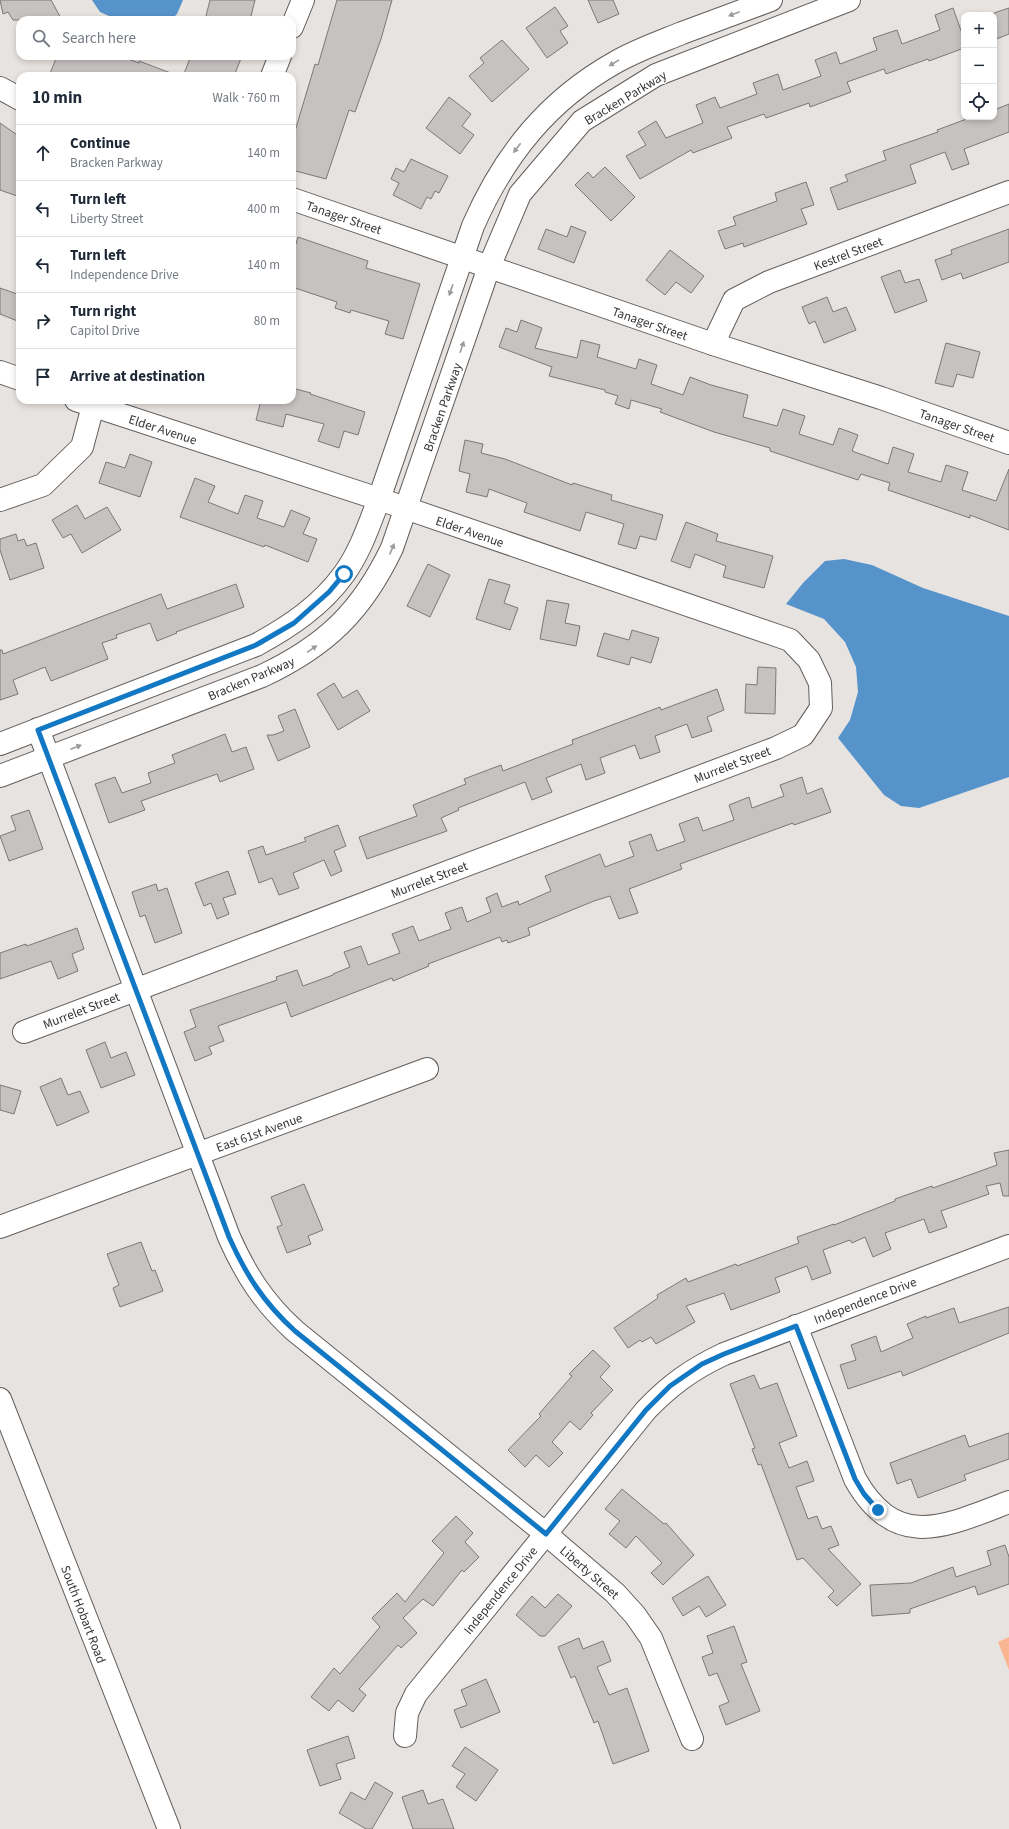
<!DOCTYPE html>
<meta charset="utf-8">
<style>
:root{--surface:#fff;--page:#f6f6f7;--text:#1f2937;--muted:#747a83;--line:#e0e1e3}
body{margin:0;font-family:"Source Sans 3",sans-serif;background:var(--page);color:var(--text)}
.controls{position:absolute;right:12px;top:12px;display:grid;overflow:hidden;border-radius:8px;box-shadow:0 2px 6px #0003}
.controls button{width:36px;height:36px;display:grid;place-items:center;padding:0;border:0;border-bottom:1px solid var(--line);background:var(--surface);color:var(--text);font:20px sans-serif}
.stop{position:absolute;width:12px;height:12px;margin:-9px;border:3px solid #1378c3;border-radius:50%;background:#fff}
.stop.end{background:#1378c3;border-color:#fff;box-shadow:0 1px 4px #0008}
.list{margin:0;padding:0;list-style:none}
h2{display:flex;justify-content:space-between;align-items:center;height:52px;margin:0;padding:0 16px;font-size:17px}
h2 small{font-size:13px;font-weight:400;color:var(--muted)}
.list li{display:grid;grid-template-columns:26px 1fr auto;gap:12px;align-items:center;box-sizing:border-box;height:56px;padding:0 16px;border-top:1px solid var(--line)}
.list b{display:block;font-size:15px;white-space:nowrap}
.list p{margin:0;font-size:13px;white-space:nowrap;color:var(--muted)}
.list em{font-size:13px;font-style:normal;color:var(--muted)}
.icon{flex:none;width:22px;height:22px;fill:none;stroke:currentColor;stroke-width:2;stroke-linecap:round;stroke-linejoin:round}
.map{position:relative;flex:none;width:1009px;height:1829px;overflow:hidden}
.search{position:absolute;background:var(--surface);box-shadow:0 2px 6px #0003;left:16px;top:16px;width:280px;height:44px;display:flex;align-items:center;gap:10px;box-sizing:border-box;padding:0 14px;border-radius:12px;color:var(--muted);font-size:15px}
.panel{position:absolute;background:var(--surface);box-shadow:0 2px 6px #0003;left:16px;top:72px;width:280px;height:332px;border-radius:12px}
.map>svg:first-child{display:block}
.green{fill:#f9b690}
.water{fill:#5793cb}
.building{fill:#c6c2c0;stroke:#7b7876}
.lines{fill:none;stroke-linecap:round;stroke-linejoin:round}
.minor-casing{stroke:#625e5c;stroke-width:24}
.minor{stroke:#fff;stroke-width:22}
.oneway{fill:#9b9a9a}
.route{stroke:#1378c3;stroke-width:5}
.labels{text-anchor:middle;stroke-width:3;stroke-linejoin:round;paint-order:stroke}
.street-label{font-size:13px;fill:#373534;stroke:#fff}
</style>
<div class="map">
<svg width="1009" height="1829" viewBox="0 0 1009 1829">
<rect width="100%" height="100%" fill="#e7e3e1"/>
<path class="green" d="M1009,1637V1670L998,1642Z"/>
<g class="water">
<path d="M92,0H183L177,14L171,20H118L100,12Z"/>
<path d="M844,559L872,565L923,588L1009,616V777L919,808L901,806L884,795L838,738L850,720L858,692L856,667L845,642L824,619L786,604L803,583L825,561Z"/>
</g>
<g class="building">
<path d="M0,0H51L62,20H13L8,12L3,14Z"/>
<path d="M210,0H255L250,20H205Z"/>
<path d="M337,0H392L381,39L355,112L349,110L326,179L292,170V141L310,81L315,64L318,65Z"/>
<path d="M588,0H613L619,14L598,23Z"/>
<path d="M555,7L568,26L560,31L568,43L547,58L526,28Z"/>
<path d="M953,8L964,39V48L929,61L928,59L886,74L884,69L847,82L851,92L810,107L809,103L766,118L764,114L727,127L732,138L693,153L691,150L640,179L626,156L646,145L638,132L656,121L666,138L703,123L696,105L715,97L720,108L757,94L753,83L778,74L783,90L821,76L815,60L836,52L840,64L877,50L873,38L897,30L902,44L940,30L935,15Z"/>
<path d="M1009,8V34L994,40V13Z"/>
<path d="M502,40L529,69L492,102L469,76L484,63L480,58Z"/>
<path d="M57,56H120L139,63V61L176,75V76H49Z"/>
<path d="M191,56H242L234,76H183Z"/>
<path d="M449,97L471,114L462,126L474,135L460,154L426,128Z"/>
<path d="M1009,104V132L964,149L969,164L952,170L945,152L910,165L916,183L838,210L830,188L848,181L845,175L886,160L883,151L938,132L937,130L972,117H994V110Z"/>
<path d="M0,123L20,137V197L0,190Z"/>
<path d="M411,159L448,176L439,193L435,191L431,199L427,197L421,209L393,195L399,183L391,179L396,168L404,172Z"/>
<path d="M605,167L635,197L611,221L575,185L588,172L593,178Z"/>
<path d="M806,182L814,205L801,209L807,224L744,247L743,243L725,249L718,231L736,225L733,217L777,201L775,193Z"/>
<path d="M571,226L586,232L574,263L538,249L546,229L567,237Z"/>
<path d="M1009,229V262L963,279L961,273L942,280L935,260L952,254L951,250Z"/>
<path d="M298,237L368,261L366,268L420,284L403,339L385,334L389,321L351,310L350,313L335,308L337,302L292,287V257Z"/>
<path d="M670,250L704,276L691,293L676,282L665,295L646,280Z"/>
<path d="M900,270L905,283L919,279L927,301L895,313L881,277Z"/>
<path d="M0,288L20,295V322L0,314Z"/>
<path d="M827,297L833,312L846,307L856,330L824,343L815,321L809,324L802,307Z"/>
<path d="M521,320L542,328L535,348L577,358L581,340L600,345L597,357L636,369L639,359L657,365L651,384L683,395L690,377L711,385L748,395L743,417L777,426L783,409L805,416L799,434L833,445L839,428L858,435L852,451L888,464L893,447L914,454L908,472L941,482L946,465L968,472L962,490L996,501L1009,469V530L970,515V518L888,490L890,483L861,474L858,480L770,451V448L714,432L660,412L662,409L631,400L629,409L615,404L618,396L605,392V390L549,376L552,367L499,347L506,328L517,332Z"/>
<path d="M946,343L980,352L973,378L957,374L953,387L935,383Z"/>
<path d="M292,388L311,393L310,394L365,412L358,435L344,431L339,448L318,441L324,424L286,414L283,427L256,420L261,400H292Z"/>
<path d="M465,440L483,444L481,453L505,459L572,485L573,483L612,495L611,500L663,515L656,540L640,536L636,549L618,544L624,524L586,512L580,531L524,512L527,503L489,489L487,497L466,492L470,474L459,471Z"/>
<path d="M130,454L152,462L140,497L99,483L106,462L125,468Z"/>
<path d="M195,478L215,486L208,502L238,514L245,495L263,501L257,518L284,527L291,510L310,518L303,534L317,539L308,562L265,545L264,547L180,517Z"/>
<path d="M77,505L85,519L107,507L121,530L82,553L71,534L63,538L52,520Z"/>
<path d="M686,522L718,534L716,541L773,556L764,588L723,577L726,566L695,554L690,568L671,561Z"/>
<path d="M16,534L18,541L24,539L27,546L36,543L44,568L10,580L0,550V539Z"/>
<path d="M428,564L450,575L430,617L407,606Z"/>
<path d="M489,579L510,585L504,603L518,608L510,630L476,619Z"/>
<path d="M236,584L244,607L176,632L177,633L157,641L150,623L116,635L117,638L102,643L108,659L51,681L45,667L13,680L18,694L0,700V650H2L3,654L161,594L167,609Z"/>
<path d="M547,600L569,604L565,623L580,626L576,646L540,639Z"/>
<path d="M632,630L659,638L651,663L631,657L629,665L597,656L604,633L629,640Z"/>
<path d="M758,667L776,668L775,714L745,713L746,684L757,685Z"/>
<path d="M334,683L343,698L357,690L370,711L338,730L317,694Z"/>
<path d="M717,689L724,710L707,717L712,731L692,738L687,724L655,736L660,752L640,759L635,745L600,758L605,773L586,780L581,764L546,778L552,792L532,800L525,782L494,794L458,808L459,810L441,818L447,831L367,859L359,837L417,816L413,805L466,784L464,779L501,765L503,771L573,744L572,740L660,707L661,710Z"/>
<path d="M295,709L310,747L278,761L267,735H273L284,731L278,716Z"/>
<path d="M225,734L232,752L246,747L254,769L220,782L217,774L141,801L145,810L109,823L95,784L115,777L122,793L151,783L148,773L175,763L172,755Z"/>
<path d="M802,777L807,794L822,788L831,812L794,825L793,823L680,864L682,869L629,889L638,913L619,919L610,896L594,901L528,928L530,935L508,943L507,940L502,942L500,937L428,964L429,966L393,981L392,978L291,1017L286,1002L218,1026L224,1041L209,1047L212,1054L195,1061L184,1032L196,1027L190,1010L277,980L276,977L297,970L303,986L333,975V974L350,967L344,952L361,946L368,965L400,953L392,934L413,926L419,941L451,929L445,913L462,907L467,922L491,912L486,898L497,893L502,907L518,901L519,905L551,891L545,876L600,854L605,867L634,856L629,842L651,834L657,851L685,841L679,824L698,817L703,831L734,820L729,805L749,797L752,808L784,796L780,785Z"/>
<path d="M29,810L43,849L9,861L0,836L16,830L11,816Z"/>
<path d="M338,825L346,846L334,851L342,871L331,876L324,860L293,873L299,888L279,895L272,878L259,883L248,851L263,846L266,855L306,841L304,838Z"/>
<path d="M228,871L236,894L223,898L229,914L217,919L211,903L204,906L195,883Z"/>
<path d="M156,884L158,891L167,888L182,933L155,943L145,915L140,917L132,892Z"/>
<path d="M77,928L84,949L72,954L78,971L58,979L51,961L0,979V953L26,944L27,946Z"/>
<path d="M105,1042L111,1058L126,1052L135,1075L101,1088L86,1050Z"/>
<path d="M61,1078L68,1095L80,1091L89,1112L57,1126L40,1087Z"/>
<path d="M0,1085L21,1091L14,1114L0,1110Z"/>
<path d="M1009,1150V1196H1003L1000,1183L986,1186L989,1194L941,1211L947,1227L929,1233L924,1219L885,1233L891,1249L873,1257L865,1237L852,1243L850,1240L823,1250L831,1273L812,1280L807,1266L775,1278L780,1292L731,1310L724,1293L686,1306L695,1322L656,1344L651,1337L642,1342L640,1340L628,1348L614,1328L658,1298L657,1295L686,1278L688,1282L736,1264L737,1266L799,1243L797,1237L834,1224V1225L895,1201V1199L932,1186L933,1188L997,1165L994,1153Z"/>
<path d="M304,1184L323,1230L308,1236L311,1244L287,1253L277,1227L282,1225L271,1197Z"/>
<path d="M141,1242L152,1271L155,1270L163,1291L120,1307L113,1288L119,1285L107,1254Z"/>
<path d="M1009,1307V1333L903,1376L901,1371L848,1389L840,1365L856,1360L851,1345L876,1336L881,1352L913,1338L907,1324L926,1316V1318L954,1308L959,1323Z"/>
<path d="M593,1350L610,1366L600,1377L613,1390L591,1413L593,1415L580,1430L570,1421L552,1442L563,1453L549,1467L536,1455L525,1467L508,1450L541,1416L539,1414L572,1376L569,1374Z"/>
<path d="M754,1375L760,1389L777,1383L797,1436L779,1443L789,1468L807,1461L814,1481L796,1487L808,1519L817,1516L822,1529L831,1526L839,1545L828,1549L861,1584L837,1606L828,1597L834,1591L803,1558L797,1560L761,1464L758,1465L752,1449L755,1448L730,1384Z"/>
<path d="M1009,1433V1459L964,1475L966,1480L918,1498L911,1479L897,1484L890,1463L965,1435L969,1447Z"/>
<path d="M622,1489L664,1524L666,1523L694,1555L663,1585L651,1573L662,1563L636,1536L626,1548L609,1534L620,1521L605,1509Z"/>
<path d="M456,1516L473,1533L465,1542L479,1557L464,1572L462,1570L433,1606L423,1599L403,1618L417,1633L401,1648L398,1645L359,1689L366,1695L353,1712L338,1700L329,1711L311,1697L334,1668L340,1674L380,1627L372,1618L397,1593L405,1602L444,1553L432,1541Z"/>
<path d="M1005,1545L1009,1557V1584L978,1595L975,1586L910,1609V1613L872,1616L870,1585L911,1583L953,1567L956,1577L991,1565L987,1551Z"/>
<path d="M708,1576L726,1605L706,1617L699,1606L683,1616L672,1598Z"/>
<path d="M558,1594L572,1606L545,1636H540L516,1615L532,1596L545,1608Z"/>
<path d="M734,1626L747,1662L741,1664L760,1711L726,1725L719,1706L729,1702L717,1673L709,1676L702,1657L713,1653L707,1636Z"/>
<path d="M579,1638L583,1649L603,1641L611,1661L597,1667L609,1695L627,1688L649,1751L613,1764L598,1721L594,1723L575,1676L571,1678L558,1647Z"/>
<path d="M486,1679L500,1712L461,1728L454,1710L467,1705L461,1690Z"/>
<path d="M348,1736L355,1758L336,1764L341,1779L320,1786L307,1750Z"/>
<path d="M465,1747L498,1770L476,1801L456,1787L465,1774L452,1766Z"/>
<path d="M375,1782L393,1793L372,1829H366L339,1813L351,1792L365,1800Z"/>
<path d="M423,1790L428,1804L443,1799L454,1829H413L402,1797Z"/>
</g>
<g class="lines">
<g class="minor-casing">
<g id="minor">
<path d="M292,27L303,0"/>
<path d="M272,76L280,56"/>
<path d="M0,88L20,99"/>
<path d="M292,199L713,344L881,398L1009,443"/>
<path d="M713,344L734,300L769,282L1009,192"/>
<path d="M0,372L20,379"/>
<path d="M0,500L43,485L82,447L93,406"/>
<path d="M38,729L229,1237C246,1275 264,1303 295,1331L546,1534L615,1593L635,1615L651,1638L692,1739"/>
<path d="M0,744L256,645C289,627 321,606 344,574C360,552 369,525 379,499L473,226C504,155 548,100 616,62C637,50 660,42 682,33C712,22 741,11 771,0"/>
<path d="M0,776L262,676C326,646 362,611 392,548L489,267L520,194L582,121L656,75L849,0"/>
<path d="M24,1032L776,748L803,735L821,708L820,683L809,660L790,640L379,499L76,400"/>
<path d="M0,1227L427,1069"/>
<path d="M796,1326L855,1479C896,1552 946,1526 1009,1502"/>
<path d="M0,1399L169,1829"/>
<path d="M405,1736L407,1713L416,1694L646,1410C670,1385 692,1369 724,1354L1009,1246"/>
</g>
</g>
<use href="#minor" class="minor"/>
</g>
<defs><path id="oneway-solid" d="M-6-.8H1V-3.2L6.5 0L1 3.2V.8H-6Z"/></defs>
<g class="oneway">
<use href="#oneway-solid" transform="translate(734 14) rotate(159)"/>
<use href="#oneway-solid" transform="translate(614 63) rotate(149)"/>
<use href="#oneway-solid" transform="translate(517 148) rotate(127)"/>
<use href="#oneway-solid" transform="translate(451 290) rotate(109)"/>
<use href="#oneway-solid" transform="translate(462 347) rotate(-71)"/>
<use href="#oneway-solid" transform="translate(392 549) rotate(-67)"/>
<use href="#oneway-solid" transform="translate(312 649) rotate(-34)"/>
<use href="#oneway-solid" transform="translate(76 747) rotate(-21)"/>
</g>
<g class="lines">
<path class="route" d="M344,574L329,592L294,623L256,645L38,730L229,1237C246,1275 264,1303 295,1331L546,1534L646,1410L670,1386L702,1364L724,1354L796,1326L855,1479L864,1494L878,1510"/>
</g>
<g class="labels">
<g class="street-label">
<text transform="translate(625 97) rotate(-31)" y="5">Bracken Parkway</text>
<text transform="translate(344 217) rotate(19)" y="5">Tanager Street</text>
<text transform="translate(848 253) rotate(-21)" y="5">Kestrel Street</text>
<text transform="translate(650 323) rotate(19)" y="5">Tanager Street</text>
<text transform="translate(442 407) rotate(-71)" y="5">Bracken Parkway</text>
<text transform="translate(957 425) rotate(19)" y="5">Tanager Street</text>
<text transform="translate(163 429) rotate(18)" y="5">Elder Avenue</text>
<text transform="translate(470 531) rotate(19)" y="5">Elder Avenue</text>
<text transform="translate(251 678) rotate(-23)" y="5">Bracken Parkway</text>
<text transform="translate(732 764) rotate(-21)" y="5">Murrelet Street</text>
<text transform="translate(429 879) rotate(-21)" y="5">Murrelet Street</text>
<text transform="translate(81 1010) rotate(-21)" y="5">Murrelet Street</text>
<text transform="translate(259 1132) rotate(-20)" y="5">East 61st Avenue</text>
<text transform="translate(865 1300) rotate(-21)" y="5">Independence Drive</text>
<text transform="translate(590 1572) rotate(41)" y="5">Liberty Street</text>
<text transform="translate(500 1590) rotate(-51)" y="5">Independence Drive</text>
<text transform="translate(84 1614) rotate(69)" y="5">South Hobart Road</text>
</g>
</g>
</svg>
<div class="controls">
<button>+</button>
<button>−</button>
<button><svg class="icon" aria-label="locate" viewBox="0 0 24 24"><circle cx="12" cy="12" r="6"/><path d="M12 2v4M12 18v4M2 12h4M18 12h4"/></svg></button>
</div>
<div class="stop" style="left:344px;top:574px"></div>
<div class="stop end" style="left:878px;top:1510px"></div>
<div class="search"><svg class="icon" aria-label="search" viewBox="0 0 24 24"><circle cx="10" cy="10" r="6"/><path d="M15 15l6 6"/></svg>Search here</div>
<section class="panel">
<h2>10 min<small>Walk · 760 m</small></h2>
<ul class="list">
<li><svg class="icon" aria-label="ahead" viewBox="0 0 24 24"><path d="M12 20V5M6 11l6-6 6 6"/></svg><div><b>Continue</b><p>Bracken Parkway</p></div><em>140 m</em></li>
<li><svg class="icon" aria-label="left" viewBox="0 0 24 24"><path d="M17 20v-9H6M10 6l-5 5 5 5"/></svg><div><b>Turn left</b><p>Liberty Street</p></div><em>400 m</em></li>
<li><svg class="icon" aria-label="left" viewBox="0 0 24 24"><path d="M17 20v-9H6M10 6l-5 5 5 5"/></svg><div><b>Turn left</b><p>Independence Drive</p></div><em>140 m</em></li>
<li><svg class="icon" aria-label="right" viewBox="0 0 24 24"><path d="M7 20v-9h11M14 6l5 5-5 5"/></svg><div><b>Turn right</b><p>Capitol Drive</p></div><em>80 m</em></li>
<li><svg class="icon" aria-label="arrive" viewBox="0 0 24 24"><path d="M6 21V4h12l-3 4 3 4H6"/></svg><div><b>Arrive at destination</b></div></li>
</ul>
</section>
</div>
